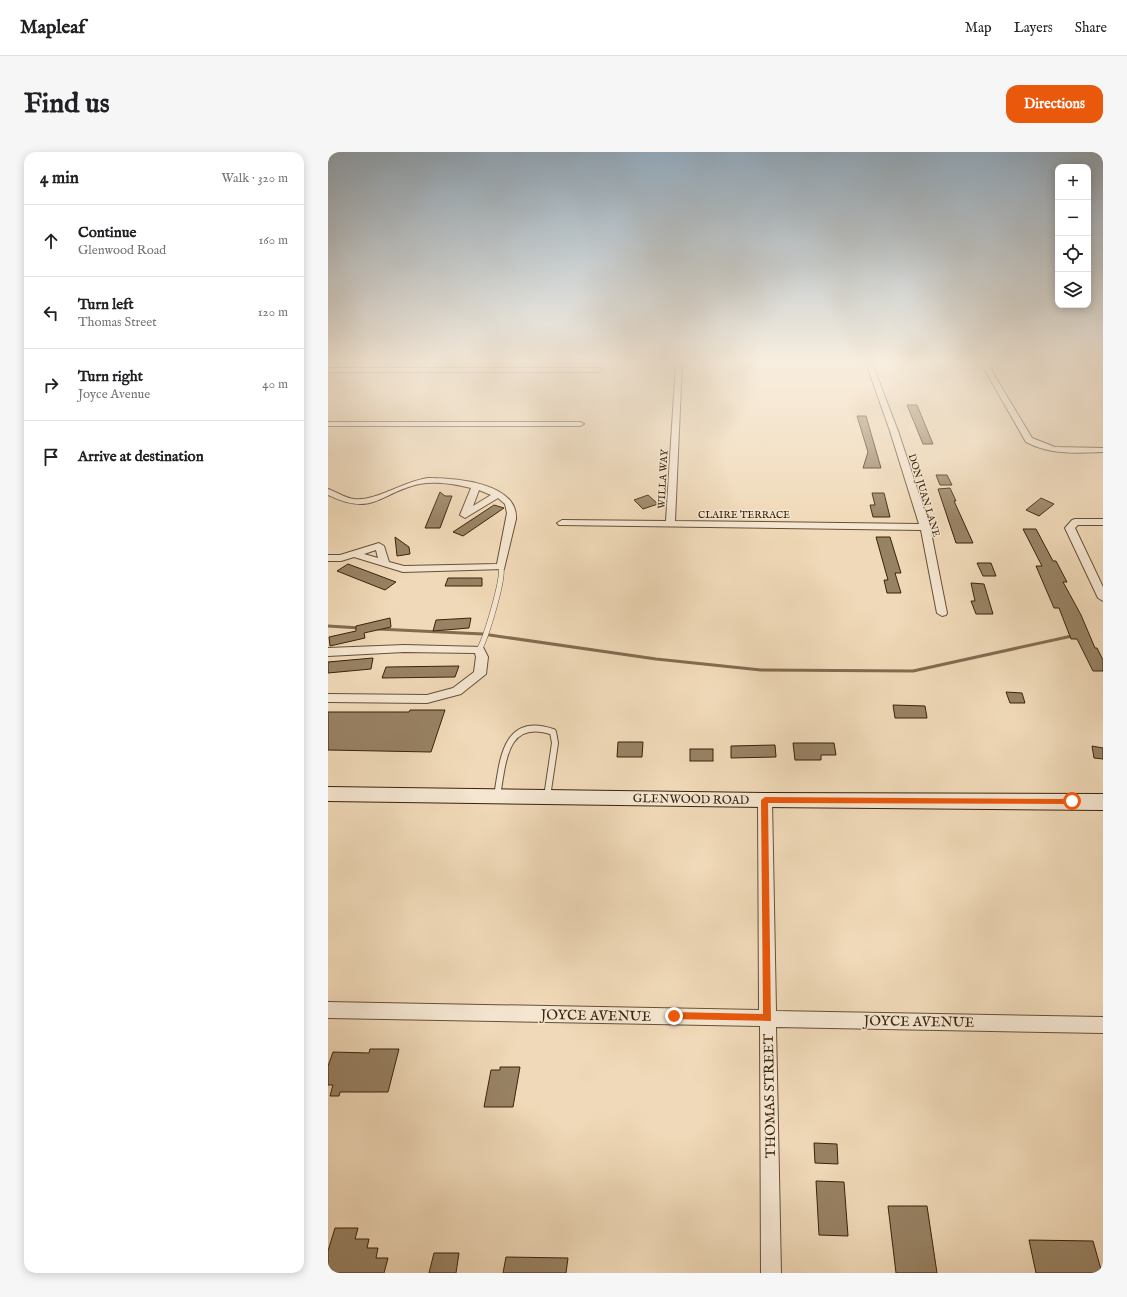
<!DOCTYPE html>
<meta charset="utf-8">
<style>
:root{--surface:#fff;--page:#f6f6f6;--text:#202124;--muted:#757577;--line:#e0e0e0;--accent:#ea580c}
body{margin:0;font-family:"IM FELL English",serif;background:var(--page);color:var(--text)}
.controls{position:absolute;right:12px;top:12px;display:grid;overflow:hidden;border-radius:8px;box-shadow:0 2px 10px #0003}
.controls button{width:36px;height:36px;display:grid;place-items:center;padding:0;border:0;border-bottom:1px solid var(--line);background:var(--surface);color:var(--text);font:20px sans-serif}
.stop{position:absolute;width:12px;height:12px;margin:-9px;border:3px solid #ea580c;border-radius:50%;background:#fff}
.stop.end{background:#ea580c;border-color:#fff;box-shadow:0 1px 4px #0008}
.list{margin:0;padding:0;list-style:none}
h2{display:flex;justify-content:space-between;align-items:center;height:52px;margin:0;padding:0 16px;font-size:17px}
h2 small{font-size:13px;font-weight:400;color:var(--muted)}
.list li{display:grid;grid-template-columns:26px 1fr auto;gap:12px;align-items:center;box-sizing:border-box;height:72px;padding:0 16px;border-top:1px solid var(--line)}
.list b{display:block;font-size:15px;white-space:nowrap}
.list p{margin:0;font-size:13px;white-space:nowrap;color:var(--muted)}
.list em{font-size:13px;font-style:normal;color:var(--muted)}
.icon{flex:none;width:22px;height:22px;fill:none;stroke:currentColor;stroke-width:2;stroke-linecap:round;stroke-linejoin:round}
.map{position:relative;flex:none;width:775px;height:1121px;overflow:hidden;border-radius:12px}
header{display:flex;align-items:center;gap:24px;box-sizing:border-box;height:56px;padding:0 20px;background:var(--surface);border-bottom:1px solid var(--line)}
header strong{font-size:19px}
nav{display:flex;gap:22px;margin-inline-start:auto;font-size:14px}
.intro{display:flex;align-items:center;justify-content:space-between;box-sizing:border-box;height:96px;padding:0 24px}
h1{margin:0;font-size:28px}
.button{padding:10px 18px;border-radius:12px;background:var(--accent);color:#fff;font-size:14px;font-weight:700}
main{display:flex;gap:24px;padding:0 24px}
aside{flex:1;background:var(--surface);border-radius:12px;box-shadow:0 2px 10px #0003}
.map>svg:first-child{display:block}
.lines{fill:none;stroke-linecap:round;stroke-linejoin:round}
.stream{stroke:#826b4f;stroke-width:3}
.building{fill:#988264;stroke:#39230a}
.lane-far1-casing{stroke:#675036;stroke-width:6}
.lane-casing{stroke:#675036;stroke-width:8}
.street-casing{stroke:#675036;stroke-width:2}
.secondary-casing{stroke:#39230a;stroke-width:2}
.lane-far1{stroke:#f5e6d1;stroke-width:5}
.lane{stroke:#f5e6d1;stroke-width:6}
.street{fill:#f5e6d1;fill-rule:evenodd}
.secondary{fill:#f5e6d1;fill-rule:evenodd}
.route{fill:#ea580c}
.labels{text-anchor:middle;stroke-width:3;stroke-linejoin:round;paint-order:stroke}
.far-street-label{font-size:10px;fill:#39230a;stroke:#f5e6d1}
.street-label{font-size:12px;fill:#39230a;stroke:#f5e6d1}
.near-street-label{font-size:14px;fill:#39230a;stroke:#f5e6d1}
</style>
<header>
<strong>Mapleaf</strong>
<nav><a>Map</a><a>Layers</a><a>Share</a></nav>
</header>
<div class="intro"><h1>Find us</h1><a class="button">Directions</a></div>
<main>
<aside>
<h2>4 min<small>Walk · 320 m</small></h2>
<ul class="list">
<li><svg class="icon" aria-label="ahead" viewBox="0 0 24 24"><path d="M12 20V5M6 11l6-6 6 6"/></svg><div><b>Continue</b><p>Glenwood Road</p></div><em>160 m</em></li>
<li><svg class="icon" aria-label="left" viewBox="0 0 24 24"><path d="M17 20v-9H6M10 6l-5 5 5 5"/></svg><div><b>Turn left</b><p>Thomas Street</p></div><em>120 m</em></li>
<li><svg class="icon" aria-label="right" viewBox="0 0 24 24"><path d="M7 20v-9h11M14 6l5 5-5 5"/></svg><div><b>Turn right</b><p>Joyce Avenue</p></div><em>40 m</em></li>
<li><svg class="icon" aria-label="arrive" viewBox="0 0 24 24"><path d="M6 21V4h12l-3 4 3 4H6"/></svg><div><b>Arrive at destination</b></div></li>
</ul>
</aside>
<div class="map">
<svg width="775" height="1121" viewBox="0 0 775 1121">
<rect width="100%" height="100%" fill="#f0d9b8"/>
<filter id="stains"><feTurbulence type="fractalNoise" baseFrequency=".005" numOctaves="4"/><feColorMatrix values="0 0 0 0 .2 0 0 0 0 .09 0 0 0 0 .02 0 0 0 .5 -.17"/></filter>
<radialGradient id="worn" r=".72"><stop offset=".6" stop-color="#630" stop-opacity="0"/><stop offset="1" stop-color="#630" stop-opacity=".3"/></radialGradient>
<g class="lines">
<g class="stream">
<path d="M0,474L32,476"/>
<path d="M50,477L155,482L328,507L433,518L585,519L744,484"/>
</g>
</g>
<g class="building">
<path d="M579,253H589L605,292H595Z"/>
<path d="M529,264H538L553,316H535L540,300Z"/>
<path d="M608,323H619L624,333H612Z"/>
<path d="M622,336L628,349H626L645,391H628L610,337Z"/>
<path d="M112,340L117,344H124L112,376H97Z"/>
<path d="M544,341H556L562,365H545L542,353H547Z"/>
<path d="M320,343L330,352L315,357L306,348Z"/>
<path d="M713,346L726,352L711,364L698,358Z"/>
<path d="M166,353L176,356L135,384L125,380Z"/>
<path d="M695,377H708L725,409H728L739,430H735L753,463L767,496H769L775,508V519H765L749,487H743L731,456H726L708,414H714Z"/>
<path d="M67,385L81,395L82,402L69,404Z"/>
<path d="M548,385H562L573,421H567L573,441H559L556,428H560Z"/>
<path d="M649,411H663L668,424H655Z"/>
<path d="M20,412L68,430L57,438L9,419Z"/>
<path d="M120,426H154V434H117Z"/>
<path d="M643,431L656,432L665,462H648L643,449H647Z"/>
<path d="M62,466L63,475L36,481L37,486L2,494L1,485L28,479V474Z"/>
<path d="M143,466L141,476L105,479L108,468Z"/>
<path d="M45,506L43,517L0,521V510Z"/>
<path d="M131,514L127,525L54,526L58,515Z"/>
<path d="M678,540L694,541L697,551H682Z"/>
<path d="M565,553L597,554L599,566H567Z"/>
<path d="M82,558H117L103,600L0,598V560H81Z"/>
<path d="M290,590H315L314,605H289Z"/>
<path d="M465,591H506L508,603H493V608H467Z"/>
<path d="M447,593L448,605L403,606V594Z"/>
<path d="M764,594L775,596V607L766,606Z"/>
<rect x="362" y="597" width="23" height="12"/>
<path d="M42,897H71L60,940H12L11,944H2L5,933H0V914L5,900L41,901Z"/>
<path d="M172,915H192L185,955H156L163,918H172Z"/>
<path d="M486,991L509,992L510,1012L487,1011Z"/>
<path d="M488,1029L516,1030L520,1084L491,1083Z"/>
<path d="M560,1054H599L609,1121H568Z"/>
<path d="M7,1076H30L27,1087H41L39,1096H50L48,1106H60L56,1121H0V1099Z"/>
<path d="M701,1088L765,1089L774,1121H708Z"/>
<path d="M106,1101H131L128,1121H101Z"/>
<path d="M178,1105L240,1106L238,1121H175Z"/>
</g>
<g class="lines">
<g class="lane-far1-casing">
<path id="lane-far1" d="M151,498C158,486 176,427 173,415"/>
</g>
<g class="lane-casing">
<path id="lane" d="M169,644C175,610 176,563 225,580L227,591L219,645"/>
</g>
<g class="street-casing">
<g id="street">
<path d="M348,211H354L347,369L591,372L562,279L538,211H544L570,279L602,375L619,461L618,463L614,464L609,461L593,378L231,373L229,371L234,368L338,369Z"/>
<path d="M653,211H659L704,286L727,295L775,296V300C748,301 723,303 698,290Z"/>
<path d="M0,216H271L275,218L271,220H0Z"/>
<path d="M0,270H252L256,272L252,274H0Z"/>
<path d="M100,326C125,326 190,330 188,367L176,417L75,420L26,405L13,409H0V403H12L51,391L56,394L61,410L76,414L169,412L179,361L177,352L170,346L137,366L132,363L143,336C127,332 108,329 91,332C51,341 46,365 0,343V337C9,340 17,346 26,347C47,350 76,329 100,326ZM151,338L163,343L145,354ZM48,398L50,406L36,402Z"/>
<path d="M747,367H775V373H750L747,376L775,435V449L770,446L737,376L744,368Z"/>
<path d="M76,493L155,495L160,505L158,522L133,542L99,551L0,550V542L99,543L125,536L146,520L148,505L147,501L76,500L0,504V496Z"/>
<path d="M437,643L442,644L444,648L448,859L775,865V881L448,875L453,1121H433L432,874L0,866V850L431,858L430,648L432,644Z"/>
</g>
</g>
<g class="secondary-casing">
<path id="secondary" d="M0,635L437,641L775,642V658L437,655L0,649Z"/>
</g>
<use href="#lane-far1" class="lane-far1"/>
<use href="#lane" class="lane"/>
<use href="#street" class="street"/>
<use href="#secondary" class="secondary"/>
</g>
<linearGradient id="sky" x2="0" y2="1"><stop stop-color="#92aabd"/><stop offset="0.57" stop-color="#f8eedf"/><stop offset="1" stop-color="#f8eedf" stop-opacity="0"/></linearGradient>
<rect width="775" height="368" fill="url(#sky)"/>
<path class="route" d="M437,645L744,647L748,649L744,652L440,651L443,869L342,867V861L346,860L435,862L433,648Z"/>
<g class="labels">
<g class="far-street-label">
<text transform="translate(334 327) rotate(-87)" y="4">WILLA WAY</text>
<text transform="translate(597 343) rotate(73)" y="4">DON JUAN LANE</text>
<text x="416" y="366">CLAIRE TERRACE</text>
</g>
<g class="street-label">
<text transform="translate(363 647) rotate(1)" y="4">GLENWOOD ROAD</text>
</g>
<g class="near-street-label">
<text transform="translate(268 863) rotate(1)" y="5">JOYCE AVENUE</text>
<text transform="translate(591 869) rotate(1)" y="5">JOYCE AVENUE</text>
<text transform="translate(441 944) rotate(-91)" y="5">THOMAS STREET</text>
</g>
</g>
<rect width="100%" height="100%" filter="url(#stains)"/>
<rect width="100%" height="100%" fill="url(#worn)"/>
</svg>
<div class="controls">
<button>+</button>
<button>−</button>
<button><svg class="icon" aria-label="locate" viewBox="0 0 24 24"><circle cx="12" cy="12" r="6"/><path d="M12 2v4M12 18v4M2 12h4M18 12h4"/></svg></button>
<button><svg class="icon" aria-label="layers" viewBox="0 0 24 24"><path d="M12 4l9 5-9 5-9-5zM3 14l9 5 9-5"/></svg></button>
</div>
<div class="stop" style="left:744px;top:649px"></div>
<div class="stop end" style="left:346px;top:864px"></div>
</div>
</main>
